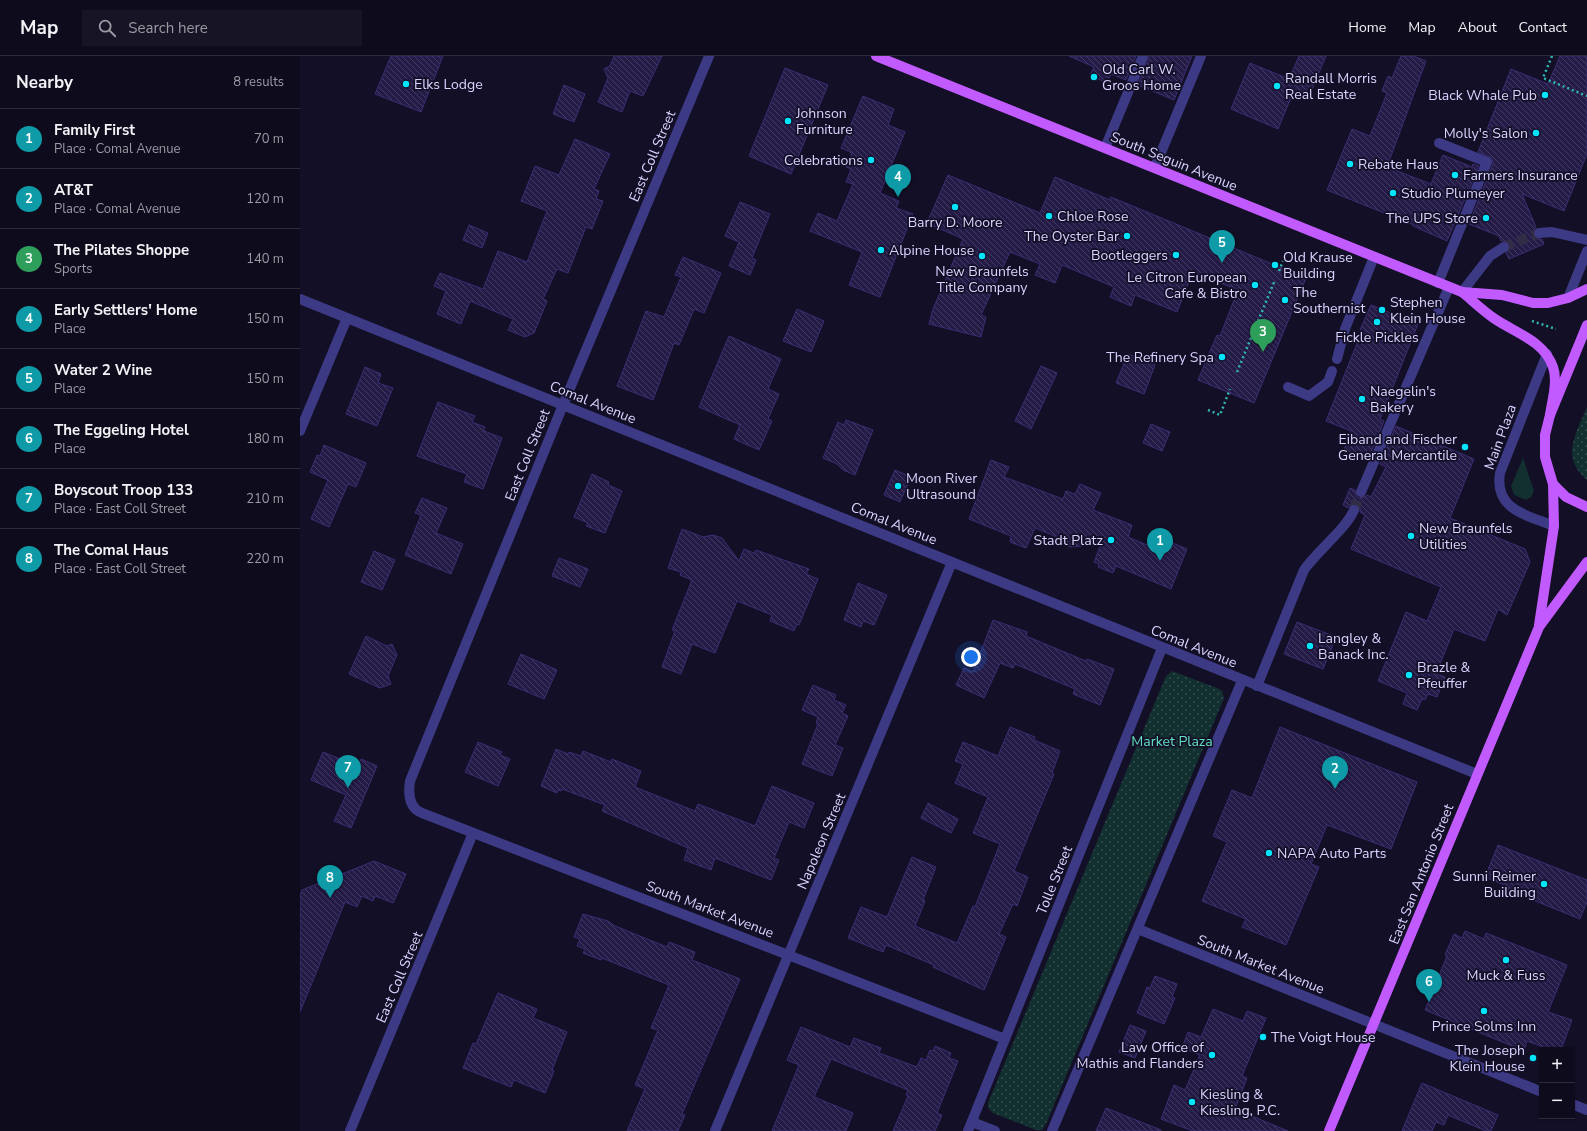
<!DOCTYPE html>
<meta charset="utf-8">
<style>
:root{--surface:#0e0b1c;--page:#171425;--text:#f1f3f6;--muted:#9b9ba3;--line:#2e2b3b;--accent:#00e5ff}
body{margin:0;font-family:"Nunito Sans",sans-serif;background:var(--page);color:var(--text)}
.controls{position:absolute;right:12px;bottom:12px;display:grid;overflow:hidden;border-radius:0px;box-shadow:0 1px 3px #0004}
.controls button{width:36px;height:36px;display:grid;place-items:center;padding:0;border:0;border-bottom:1px solid var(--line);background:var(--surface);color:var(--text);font:20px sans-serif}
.you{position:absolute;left:671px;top:601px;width:14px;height:14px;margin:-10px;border:3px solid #fff;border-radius:50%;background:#1a73e8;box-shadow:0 0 0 6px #1a73e833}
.badge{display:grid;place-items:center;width:26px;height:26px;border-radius:50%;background:var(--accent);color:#fff;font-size:13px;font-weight:700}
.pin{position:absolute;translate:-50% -33px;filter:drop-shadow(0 1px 2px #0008)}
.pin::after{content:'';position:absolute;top:21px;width:14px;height:12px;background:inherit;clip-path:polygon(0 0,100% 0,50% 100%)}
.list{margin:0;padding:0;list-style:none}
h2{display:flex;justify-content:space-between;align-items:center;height:52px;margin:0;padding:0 16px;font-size:17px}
h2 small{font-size:13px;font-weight:400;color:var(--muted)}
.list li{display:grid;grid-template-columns:26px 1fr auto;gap:12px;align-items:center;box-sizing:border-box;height:60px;padding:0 16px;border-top:1px solid var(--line)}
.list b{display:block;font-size:15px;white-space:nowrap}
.list p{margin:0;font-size:13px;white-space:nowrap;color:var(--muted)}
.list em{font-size:13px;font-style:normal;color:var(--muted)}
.icon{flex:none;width:22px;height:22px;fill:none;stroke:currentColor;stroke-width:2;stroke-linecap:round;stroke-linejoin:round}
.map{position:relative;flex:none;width:1287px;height:1075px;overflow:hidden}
header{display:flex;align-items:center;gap:24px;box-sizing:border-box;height:56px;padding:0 20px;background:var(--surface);border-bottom:1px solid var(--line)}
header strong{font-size:19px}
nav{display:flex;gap:22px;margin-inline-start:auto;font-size:14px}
.search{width:280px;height:36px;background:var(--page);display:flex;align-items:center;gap:10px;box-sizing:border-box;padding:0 14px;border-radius:0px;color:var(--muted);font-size:15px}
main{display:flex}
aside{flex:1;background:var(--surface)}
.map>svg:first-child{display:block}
.park{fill:url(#park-dots)}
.garden{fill:#12302f}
.building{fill:url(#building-back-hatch);stroke:#3b2d73}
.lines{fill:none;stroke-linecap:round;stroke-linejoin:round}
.minor-tunnel{stroke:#312d47;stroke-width:10;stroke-dasharray:10 5;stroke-linecap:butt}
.path{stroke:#2fb8b0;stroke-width:2.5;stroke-dasharray:2 3;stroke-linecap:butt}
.minor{stroke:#3d3a85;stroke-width:10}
.major{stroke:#c25bff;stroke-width:10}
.poi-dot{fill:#00e5ff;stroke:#130f26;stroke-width:1.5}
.labels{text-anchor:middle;stroke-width:3.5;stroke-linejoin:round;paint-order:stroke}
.poi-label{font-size:14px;fill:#d9d4ff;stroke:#130f26;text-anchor:start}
.street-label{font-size:14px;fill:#d9d4ff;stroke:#130f26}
.park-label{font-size:14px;fill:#5fe0c0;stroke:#130f26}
</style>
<header>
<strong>Map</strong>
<div class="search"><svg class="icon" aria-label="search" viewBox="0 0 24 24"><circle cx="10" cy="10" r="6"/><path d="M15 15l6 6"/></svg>Search here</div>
<nav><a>Home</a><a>Map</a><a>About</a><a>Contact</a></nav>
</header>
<main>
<aside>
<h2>Nearby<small>8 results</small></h2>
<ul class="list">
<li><span class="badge" style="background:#0f9aa8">1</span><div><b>Family First</b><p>Place · Comal Avenue</p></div><em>70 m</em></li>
<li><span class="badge" style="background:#0f9aa8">2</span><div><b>AT&amp;T</b><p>Place · Comal Avenue</p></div><em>120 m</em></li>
<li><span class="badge" style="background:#2e9e5b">3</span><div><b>The Pilates Shoppe</b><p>Sports</p></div><em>140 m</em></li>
<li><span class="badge" style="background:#0f9aa8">4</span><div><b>Early Settlers' Home</b><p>Place</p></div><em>150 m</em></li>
<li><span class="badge" style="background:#0f9aa8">5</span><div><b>Water 2 Wine</b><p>Place</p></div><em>150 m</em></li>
<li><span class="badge" style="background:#0f9aa8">6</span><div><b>The Eggeling Hotel</b><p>Place</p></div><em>180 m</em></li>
<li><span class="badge" style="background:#0f9aa8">7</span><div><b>Boyscout Troop 133</b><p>Place · East Coll Street</p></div><em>210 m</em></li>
<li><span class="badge" style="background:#0f9aa8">8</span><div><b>The Comal Haus</b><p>Place · East Coll Street</p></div><em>220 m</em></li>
</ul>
</aside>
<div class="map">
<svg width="1287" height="1075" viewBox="0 0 1287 1075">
<defs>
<pattern id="park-dots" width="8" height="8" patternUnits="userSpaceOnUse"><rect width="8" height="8" fill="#12302f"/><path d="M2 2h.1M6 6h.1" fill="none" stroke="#344d4e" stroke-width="1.8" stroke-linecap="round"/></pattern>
<pattern id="building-back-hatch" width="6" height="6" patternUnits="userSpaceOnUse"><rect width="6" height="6" fill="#241b47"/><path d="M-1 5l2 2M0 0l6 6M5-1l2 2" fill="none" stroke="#433b63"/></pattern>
</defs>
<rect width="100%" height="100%" fill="#130f26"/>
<g class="park">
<path d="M1287,351V424C1260,402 1276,377 1287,351Z"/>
<path d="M872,615L917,632L922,635L924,642L746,1068L742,1074H736L693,1057L688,1052V1047L866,620Z"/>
</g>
<path class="garden" d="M1223,402L1234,435L1231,441L1226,444L1214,439L1211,430Z"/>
<g class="building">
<path d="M91,0H143L121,56L75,38Z"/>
<path d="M314,0H362L343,40L330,35L322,56L298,46L308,22L304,13L310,10Z"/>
<path d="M769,0H836L826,24L811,18L807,27L790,19L794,11Z"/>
<path d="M849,0H892L874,44L838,29Z"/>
<path d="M999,0H1026L1008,43L993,37L978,73L931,53L950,7L989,23Z"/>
<path d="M1101,0H1113L1126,5L1087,111L1131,128L1143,99L1172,111L1173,108L1179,110L1147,185L1113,170L1114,169L1027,134L1052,73L1070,80L1087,37L1082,35L1088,20L1092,22Z"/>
<path d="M1260,0H1287V98L1264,155L1222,138L1236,171L1233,175V180L1237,183H1242L1244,188L1209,203L1206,197L1210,190L1207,185H1201L1199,180L1169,168L1193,108L1192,102L1178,96L1211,13L1248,28Z"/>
<path d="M485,12L528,29L491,118L449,100Z"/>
<path d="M264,29L285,38L274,66L253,58Z"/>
<path d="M563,40L594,53L588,69L605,76L580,137L599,145L596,152L613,158L580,241L549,229L562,196L510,175L518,157L537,165L553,128L546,126L551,113L546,111L552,97L541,92Z"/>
<path d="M275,83L310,98L294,133L299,135L296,143L303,145L292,173L286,171L268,217L257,213L243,243L247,245L234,277L225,281L208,274L213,263L170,245L161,268L137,258L146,235L134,230L140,217L183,233L198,195L227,206L247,155L221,145L235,110L259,119Z"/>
<path d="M648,119L740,157L755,121L810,144L811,141L1006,222L954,347L898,324L917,279L920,280L938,234L893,216L877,256L835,239L831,250L810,241L814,231L762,209L755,227L735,219L740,208L710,196L681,259L686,261L681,281L629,268L633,253L663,183L627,167Z"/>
<path d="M440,146L470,158L452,202L456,204L450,219L429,210L439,186L425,180Z"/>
<path d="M169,169L188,177L182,192L163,184Z"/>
<path d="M383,201L421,217L404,257L394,253L379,289L374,287L353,344L317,330L346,255L364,261L381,221L375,219Z"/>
<path d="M1071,249L1118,268L1080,363L1084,365L1068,403L1044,394L1051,375L1026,365L1062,275L1060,274Z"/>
<path d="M497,253L524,265L511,296L483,285Z"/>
<path d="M429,280L481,303L468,333L479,338L468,363L472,365L459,394L434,383L440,369L399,351Z"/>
<path d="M828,298L855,309L844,338L816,327Z"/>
<path d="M741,310L757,317L731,373L715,365Z"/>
<path d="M65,311L81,318L78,327L93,332L77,370L46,358Z"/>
<path d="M138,346L175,360L172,366L185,371L184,375L202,382L183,433L164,426L167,418L117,400Z"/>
<path d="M546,364L573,374L555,419L543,414L537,408L523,402L538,366L544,369Z"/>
<path d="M851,368L870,376L862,395L843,387Z"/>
<path d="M1096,370L1174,403L1150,462L1225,493L1230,506L1207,559L1198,553L1185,585L1154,573L1136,618L1145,621L1137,641L1128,638L1125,644L1122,643L1117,654L1103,648L1107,637L1078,625L1106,556L1127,565L1141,531L1051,493L1065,459L1060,456V451L1057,448H1051L1048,452L1043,449L1050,432L1055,434L1056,440L1059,442L1065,441L1067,439L1071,441L1086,411L1080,408Z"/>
<path d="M24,389L66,407L56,431L48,428L29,471L11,463L28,424L10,416L17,399L20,400Z"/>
<path d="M691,404L709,411L704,421L763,443L766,435L775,438L780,428L801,437L793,454L832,469L828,481L859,494L863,483L887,493L871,533L816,510L813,517L798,511L799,508L794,506L801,488L770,491L761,487L757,481L735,472L726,492L710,486L711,480L669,463Z"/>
<path d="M595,414L611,421L600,446L584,439Z"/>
<path d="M292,418L309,426L308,429L322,435L305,477L286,470L288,467L274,461Z"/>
<path d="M122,442L147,452L136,477L163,488L151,518L105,499L121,459L115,457Z"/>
<path d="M382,473L403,481L413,479L422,482L439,505L444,493L454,497L456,494L509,513L506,518L518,523L499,569L497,568L494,575L470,565L472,559L437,545L415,597L392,588L381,618L362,611L375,575L372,574L392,524L380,519L381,516L368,512Z"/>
<path d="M74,495L95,504L82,534L61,526Z"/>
<path d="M259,502L288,513L280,531L252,520Z"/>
<path d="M558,527L587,539L574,569L563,565L561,571L544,564Z"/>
<path d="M693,564L727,576L726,580L786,605L787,603L814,613L800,649L773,638L775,633L715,608L713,612L700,607L684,642L656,629L664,612L673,616Z"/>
<path d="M997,566L1036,581L1023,613L984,598Z"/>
<path d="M66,580L87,590L92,588L97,599L88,620L91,628L80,632L49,618Z"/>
<path d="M221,598L257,614L244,643L208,628Z"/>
<path d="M513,629L536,639L534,644L546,649L542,657L548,660L535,689L543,692L532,720L502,708L518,668L516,667L518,661L502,654Z"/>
<path d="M710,671L735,681L734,684L760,695L752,717L754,718L714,815L728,821L717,850L713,848L699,878L706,881L684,934L633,911L634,909L586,889L583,896L548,882L561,851L587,861L612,801L636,811L623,844L625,845L615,870L657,887L673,850L675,851L700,788L673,777L688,741L655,727L663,708L655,705L663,686L698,700Z"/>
<path d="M980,671L1117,726L1091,793L1027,769L1011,808L1019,811L986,889L942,871L946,863L902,845L927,786L913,780L932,734L952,742Z"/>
<path d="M178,686L202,696L200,699L210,703L198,730L165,716Z"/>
<path d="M256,693L268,698L269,696L281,700L283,695L311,706L312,703L341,715L335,731L395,755L398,748L455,770L472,730L514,747L504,772L489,766L474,802L479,804L471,824L415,802L411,814L384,804L388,792L302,755L305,749L262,733L261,735L258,734L257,737L241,730Z"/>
<path d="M23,696L58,710L61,703L77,710L51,772L34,765L46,739L11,724Z"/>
<path d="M628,747L658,763L651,777L621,762Z"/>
<path d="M1198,789L1287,824V846L1280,863L1208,834L1209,831L1185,821Z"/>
<path d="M74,805L106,818L93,847L75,840L73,845L62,840L57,851L45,846L0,956V839L2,834Z"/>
<path d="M283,858L308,865L315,870L367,891L369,886L395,896L392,904L440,923L382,1058L385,1059L378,1075H327L345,1033L335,1029L358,974L351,972L369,929L302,902L301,904L283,897L285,893L277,890L280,883L274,881Z"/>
<path d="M1165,875L1184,883L1186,877L1267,909L1248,956L1272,964L1261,994H1251L1227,985L1224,995L1125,954L1147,900L1145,899L1154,878L1162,882Z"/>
<path d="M855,920L877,928L872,941L875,942L864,968L837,957L847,931L850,932Z"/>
<path d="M198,937L237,953L233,962L267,976L252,1014L254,1015L245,1037L214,1024L211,1031L163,1012L173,987L176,988Z"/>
<path d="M913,953L943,965L947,955L966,962L942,1020L947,1022L935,1053L988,1075H893L861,1063L874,1029L885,1034L900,999L882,992L888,976L901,981Z"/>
<path d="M830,969L846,975L835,1002L819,996Z"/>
<path d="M501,971L550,991L554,982L581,992L579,997L617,1011L621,1002L626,1004L630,994L633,995L635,990L651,997L649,1002L658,1005L637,1057L642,1059L635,1075H593L608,1040L606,1039L608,1034L531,1003L514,1041L553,1057L546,1075H472L499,1009L487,1004Z"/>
<path d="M1122,1027L1198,1059L1191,1075H1186L1148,1059L1144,1069L1136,1066L1132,1075H1102Z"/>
<path d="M806,1052L861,1074V1075H796Z"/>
</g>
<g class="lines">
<g class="minor-tunnel">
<path d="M1204,191L1239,177"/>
<path d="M1054,454L1061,436"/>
</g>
<g class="path">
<path d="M1252,0L1243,22L1287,40"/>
<path d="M979,215L983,205"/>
<path d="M1232,265L1256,273"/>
<path d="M937,316L975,224"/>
<path d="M908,354L920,359L930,333"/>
</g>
<g class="minor">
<path d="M409,0L263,349L110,725C108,738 109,752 122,757L705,983"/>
<path d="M805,92L843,0"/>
<path d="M855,111L901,0"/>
<path d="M1239,177L1252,176L1287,184"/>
<path d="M1138,227L1187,106L1139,87"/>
<path d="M1162,236L1190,200L1204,191"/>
<path d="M1268,242L1287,195"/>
<path d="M0,243L1177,718"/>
<path d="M1247,298L1200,417C1194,454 1227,459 1254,470"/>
<path d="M1037,303L1045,273L1074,201"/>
<path d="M988,331L1009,340L1028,326L1032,315"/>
<path d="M0,375L47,262"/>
<path d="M1061,436L1149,231"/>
<path d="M957,630L1004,514C1017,495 1046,473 1054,454"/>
<path d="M838,873L1242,1036"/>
<path d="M1272,1048L1287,1054"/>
<path d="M672,1066L695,1075"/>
<path d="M50,1075L173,777"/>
<path d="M415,1075L652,506"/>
<path d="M668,1075L862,592"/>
<path d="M752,1075L942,625"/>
</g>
<g class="major">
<path d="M576,0L1162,236C1173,245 1183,255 1195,263C1216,277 1244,285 1253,311C1258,325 1252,345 1250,359"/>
<path d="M1162,236L1202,239L1233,247H1248L1268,242L1287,233"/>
<path d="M1287,269L1250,359L1245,379V401L1253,428L1266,441L1287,451"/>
<path d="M1239,569L1254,470L1253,428"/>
<path d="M1029,1075L1239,571L1287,506"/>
</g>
</g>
<g class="poi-dot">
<circle cx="794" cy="21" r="4"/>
<circle cx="106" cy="28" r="4"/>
<circle cx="977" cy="30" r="4"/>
<circle cx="1245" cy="39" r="4"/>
<circle cx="488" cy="65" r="4"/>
<circle cx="1236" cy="77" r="4"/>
<circle cx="571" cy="104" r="4"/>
<circle cx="1050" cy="108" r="4"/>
<circle cx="1155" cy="119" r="4"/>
<circle cx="1093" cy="137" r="4"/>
<circle cx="655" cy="151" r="4"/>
<circle cx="749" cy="160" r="4"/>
<circle cx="1186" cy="162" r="4"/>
<circle cx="827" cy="180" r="4"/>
<circle cx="581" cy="194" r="4"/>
<circle cx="876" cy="199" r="4"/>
<circle cx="682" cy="200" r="4"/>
<circle cx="975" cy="209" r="4"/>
<circle cx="955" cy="229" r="4"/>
<circle cx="985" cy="244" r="4"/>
<circle cx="1082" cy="254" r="4"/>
<circle cx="1077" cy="266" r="4"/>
<circle cx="922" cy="301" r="4"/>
<circle cx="1062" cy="343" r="4"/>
<circle cx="1165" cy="391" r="4"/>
<circle cx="598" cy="430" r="4"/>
<circle cx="1111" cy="480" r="4"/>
<circle cx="811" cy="484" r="4"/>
<circle cx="1010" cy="590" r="4"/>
<circle cx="1109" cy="619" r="4"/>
<circle cx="969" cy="797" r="4"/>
<circle cx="1244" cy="828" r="4"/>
<circle cx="1206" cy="904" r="4"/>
<circle cx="1184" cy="955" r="4"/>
<circle cx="963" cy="981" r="4"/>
<circle cx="912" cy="999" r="4"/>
<circle cx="1233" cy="1002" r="4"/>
<circle cx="892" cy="1046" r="4"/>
</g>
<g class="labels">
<g class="poi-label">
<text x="802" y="18">Old Carl W.<tspan x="802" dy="16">Groos Home</tspan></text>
<text x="985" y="27">Randall Morris<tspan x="985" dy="16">Real Estate</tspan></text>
<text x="114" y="33">Elks Lodge</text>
<text x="1237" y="44" text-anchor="end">Black Whale Pub</text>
<text x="496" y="62">Johnson<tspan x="496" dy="16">Furniture</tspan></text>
<text x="1228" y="82" text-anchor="end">Molly's Salon</text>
<text x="563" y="109" text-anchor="end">Celebrations</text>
<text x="1058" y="113">Rebate Haus</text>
<text x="1163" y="124">Farmers Insurance</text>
<text x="1101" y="142">Studio Plumeyer</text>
<text x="757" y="165">Chloe Rose</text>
<text x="1178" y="167" text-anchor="end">The UPS Store</text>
<text x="655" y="171" text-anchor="middle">Barry D. Moore</text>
<text x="819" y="185" text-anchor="end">The Oyster Bar</text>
<text x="589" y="199">Alpine House</text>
<text x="868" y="204" text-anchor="end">Bootleggers</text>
<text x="983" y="206">Old Krause<tspan x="983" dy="16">Building</tspan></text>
<text x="682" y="220" text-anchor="middle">New Braunfels<tspan x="682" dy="16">Title Company</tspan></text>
<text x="947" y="226" text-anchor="end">Le Citron European<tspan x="947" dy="16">Cafe &amp; Bistro</tspan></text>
<text x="993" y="241">The<tspan x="993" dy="16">Southernist</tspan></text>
<text x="1090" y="251">Stephen<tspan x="1090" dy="16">Klein House</tspan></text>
<text x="1077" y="286" text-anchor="middle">Fickle Pickles</text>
<text x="914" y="306" text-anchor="end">The Refinery Spa</text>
<text x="1070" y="340">Naegelin's<tspan x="1070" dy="16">Bakery</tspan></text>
<text x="1157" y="388" text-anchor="end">Eiband and Fischer<tspan x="1157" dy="16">General Mercantile</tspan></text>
<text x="606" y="427">Moon River<tspan x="606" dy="16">Ultrasound</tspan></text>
<text x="1119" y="477">New Braunfels<tspan x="1119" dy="16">Utilities</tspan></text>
<text x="803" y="489" text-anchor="end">Stadt Platz</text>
<text x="1018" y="587">Langley &amp;<tspan x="1018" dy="16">Banack Inc.</tspan></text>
<text x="1117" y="616">Brazle &amp;<tspan x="1117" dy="16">Pfeuffer</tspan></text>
<text x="977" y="802">NAPA Auto Parts</text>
<text x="1236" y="825" text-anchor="end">Sunni Reimer<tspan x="1236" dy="16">Building</tspan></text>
<text x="1206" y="924" text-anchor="middle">Muck &amp; Fuss</text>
<text x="1184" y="975" text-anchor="middle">Prince Solms Inn</text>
<text x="971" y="986">The Voigt House</text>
<text x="904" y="996" text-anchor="end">Law Office of<tspan x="904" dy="16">Mathis and Flanders</tspan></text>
<text x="1225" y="999" text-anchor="end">The Joseph<tspan x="1225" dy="16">Klein House</tspan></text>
<text x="900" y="1043">Kiesling &amp;<tspan x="900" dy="16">Kiesling, P.C.</tspan></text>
</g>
<g class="street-label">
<text transform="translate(352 100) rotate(-67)" y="5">East Coll Street</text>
<text transform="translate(874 105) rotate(22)" y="5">South Seguin Avenue</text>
<text transform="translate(293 346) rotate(22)" y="5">Comal Avenue</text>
<text transform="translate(1200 381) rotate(-70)" y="5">Main Plaza</text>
<text transform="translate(227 399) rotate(-68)" y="5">East Coll Street</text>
<text transform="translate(594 467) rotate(22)" y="5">Comal Avenue</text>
<text transform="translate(894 590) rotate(22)" y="5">Comal Avenue</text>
<text transform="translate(521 785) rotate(-67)" y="5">Napoleon Street</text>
<text transform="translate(1121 818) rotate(-68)" y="5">East San Antonio Street</text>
<text transform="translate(754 824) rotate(-68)" y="5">Tolle Street</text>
<text transform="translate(410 853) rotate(21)" y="5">South Market Avenue</text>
<text transform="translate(961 908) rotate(22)" y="5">South Market Avenue</text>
<text transform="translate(99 921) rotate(-67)" y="5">East Coll Street</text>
</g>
<g class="park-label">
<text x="872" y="690">Market Plaza</text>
</g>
</g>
</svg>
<div class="controls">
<button>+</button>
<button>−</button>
</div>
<div class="you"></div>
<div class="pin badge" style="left:860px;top:505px;background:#0f9aa8">1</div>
<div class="pin badge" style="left:1035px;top:733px;background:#0f9aa8">2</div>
<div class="pin badge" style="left:963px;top:296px;background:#2e9e5b">3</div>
<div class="pin badge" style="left:598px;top:141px;background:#0f9aa8">4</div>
<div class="pin badge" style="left:922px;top:207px;background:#0f9aa8">5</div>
<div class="pin badge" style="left:1129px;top:946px;background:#0f9aa8">6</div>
<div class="pin badge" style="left:48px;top:732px;background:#0f9aa8">7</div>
<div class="pin badge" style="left:30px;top:842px;background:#0f9aa8">8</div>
</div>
</main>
